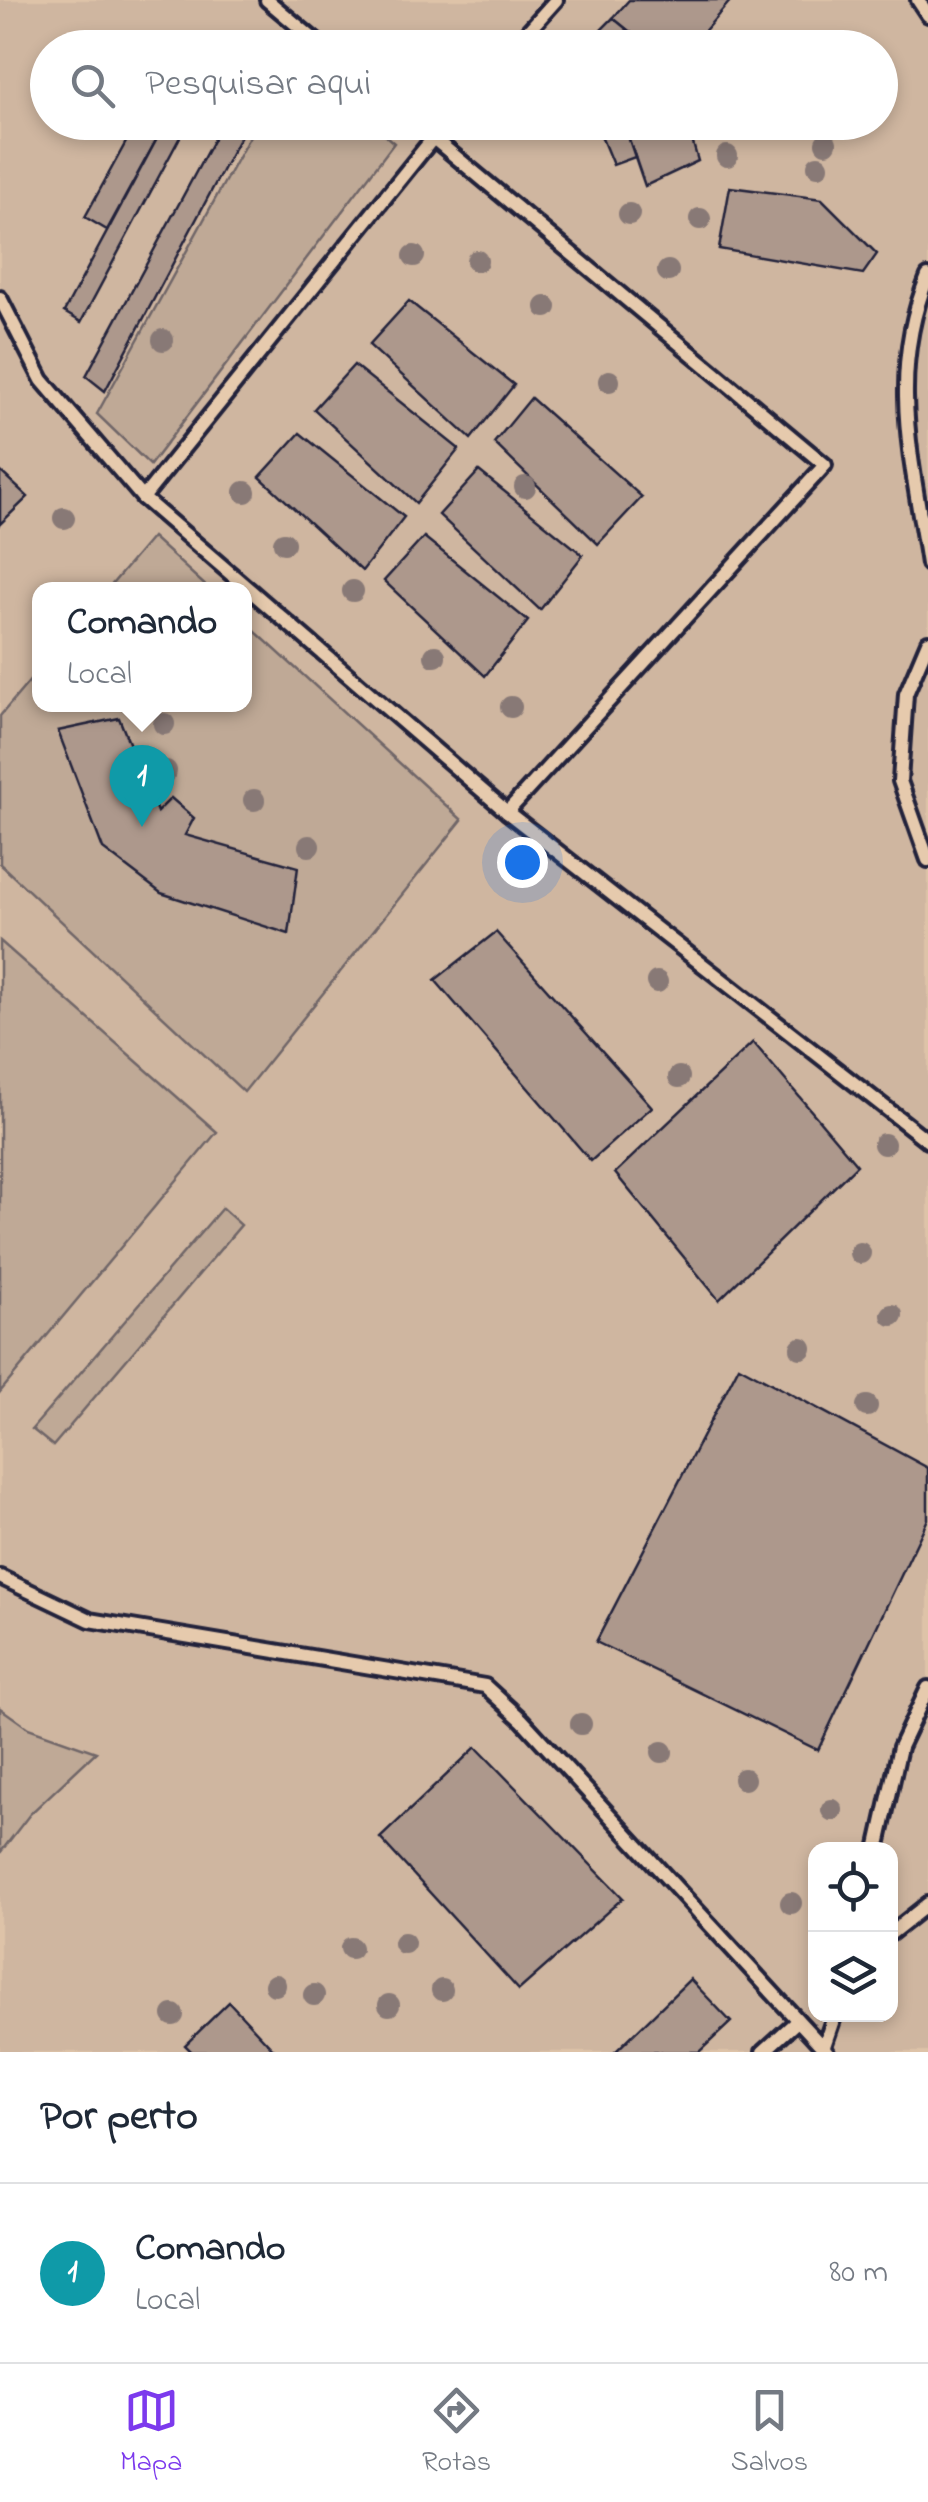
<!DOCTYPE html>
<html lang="pt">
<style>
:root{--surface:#fff;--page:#f6f6f7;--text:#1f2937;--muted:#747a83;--line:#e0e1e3;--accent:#7c3aed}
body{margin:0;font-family:"Indie Flower",sans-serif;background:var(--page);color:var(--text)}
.controls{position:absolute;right:30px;bottom:30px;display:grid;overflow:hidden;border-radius:20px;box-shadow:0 5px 15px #0003}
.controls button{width:90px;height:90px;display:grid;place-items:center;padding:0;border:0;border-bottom:2px solid var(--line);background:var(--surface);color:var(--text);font:50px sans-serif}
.you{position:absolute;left:522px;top:862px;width:35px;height:35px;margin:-25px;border:8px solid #fff;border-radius:50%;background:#1a73e8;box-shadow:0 0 0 15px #1a73e833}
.badge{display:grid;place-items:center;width:65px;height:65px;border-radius:50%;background:var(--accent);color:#fff;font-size:32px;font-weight:700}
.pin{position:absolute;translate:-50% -82px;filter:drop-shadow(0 2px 5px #0008)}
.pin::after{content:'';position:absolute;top:52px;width:35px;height:30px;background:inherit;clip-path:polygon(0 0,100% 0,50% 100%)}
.popup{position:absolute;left:32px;top:582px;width:220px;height:130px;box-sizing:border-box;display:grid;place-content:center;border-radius:20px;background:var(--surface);filter:drop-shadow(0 2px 8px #0005);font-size:32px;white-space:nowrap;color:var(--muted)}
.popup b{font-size:38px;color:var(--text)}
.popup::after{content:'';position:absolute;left:50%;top:100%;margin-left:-20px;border:20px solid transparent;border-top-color:var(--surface)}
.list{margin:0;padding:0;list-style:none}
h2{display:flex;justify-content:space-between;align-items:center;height:130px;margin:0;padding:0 40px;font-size:42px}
h2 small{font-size:32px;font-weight:400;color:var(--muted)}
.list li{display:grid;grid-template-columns:65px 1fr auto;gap:30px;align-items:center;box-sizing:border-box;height:180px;padding:0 40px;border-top:2px solid var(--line)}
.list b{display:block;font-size:38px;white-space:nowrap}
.list p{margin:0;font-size:32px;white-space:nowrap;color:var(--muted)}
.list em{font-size:32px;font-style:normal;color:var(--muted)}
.icon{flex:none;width:55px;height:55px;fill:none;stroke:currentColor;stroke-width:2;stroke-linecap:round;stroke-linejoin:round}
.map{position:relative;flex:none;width:928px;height:2052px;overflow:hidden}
.search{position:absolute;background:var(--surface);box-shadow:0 5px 15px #0003;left:30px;right:30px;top:30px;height:110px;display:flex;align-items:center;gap:25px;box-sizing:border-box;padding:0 35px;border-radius:55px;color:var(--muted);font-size:38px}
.sheet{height:310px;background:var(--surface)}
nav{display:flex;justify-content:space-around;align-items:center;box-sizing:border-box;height:140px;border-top:2px solid var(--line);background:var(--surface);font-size:28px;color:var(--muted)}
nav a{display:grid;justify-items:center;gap:5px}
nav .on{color:var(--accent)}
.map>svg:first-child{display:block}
.built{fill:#cfb6a0;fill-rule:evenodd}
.green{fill:#bfa996;stroke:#706668;stroke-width:2.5}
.building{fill:#ad988c;stroke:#22223b;stroke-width:2.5}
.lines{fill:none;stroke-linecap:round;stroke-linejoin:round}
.service-casing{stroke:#22223b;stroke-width:20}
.service{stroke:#e6caad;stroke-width:12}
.tree{fill:#887976}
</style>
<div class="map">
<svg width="928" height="2052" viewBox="0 0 928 2052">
<rect width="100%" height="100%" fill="#dec3a8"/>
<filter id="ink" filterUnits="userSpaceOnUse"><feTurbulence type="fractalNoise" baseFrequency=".01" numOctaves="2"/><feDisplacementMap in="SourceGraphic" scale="20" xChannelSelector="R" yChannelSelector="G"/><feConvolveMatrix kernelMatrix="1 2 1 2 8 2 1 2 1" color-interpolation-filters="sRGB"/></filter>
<g filter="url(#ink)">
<path class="built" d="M0,0H928V2052H0ZM48,48H880V122H48ZM39,590H244V704H39ZM816,1850H890V2014H816Z"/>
<g class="green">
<path d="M257,123H371L394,143L150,465L97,414Z"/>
<path d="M152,537L209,589H108Z"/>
<path d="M245,622L462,820L244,1092L0,864V716L39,670V704H244Z"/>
<path d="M0,941L217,1132L0,1392Z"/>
<path d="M222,1208L241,1225L53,1446L32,1429Z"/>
<path d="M0,1708L28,1728L96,1752L30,1814L0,1853Z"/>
</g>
<g class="building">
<path d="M629,0H731L690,48H650L613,18Z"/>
<path d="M613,18L650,48H596L593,38Z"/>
<path d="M183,37L199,48H177Z"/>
<path d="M137,122H166L107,230L85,217Z"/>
<path d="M166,122H188L81,322L64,312Z"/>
<path d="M223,122H248L105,391L86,376Z"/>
<path d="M623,122H687L698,161L645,186Z"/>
<path d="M623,122L635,157L613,165L596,124Z"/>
<path d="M730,187L822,199L877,254L863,274L719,249Z"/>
<path d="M409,301L514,385L471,439L369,345Z"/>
<path d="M354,365L459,449L416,503L314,409Z"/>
<path d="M531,398L642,497L598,544L494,443Z"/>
<path d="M300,433L404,517L362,571L260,477Z"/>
<path d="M0,471L28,497L0,524Z"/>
<path d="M479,471L583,555L540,610L439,515Z"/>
<path d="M424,537L528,621L485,676L384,581Z"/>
<path d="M119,718L157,812L171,798L194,818L185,835L298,867L289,934L161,893L103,849L58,731Z"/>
<path d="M496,932L652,1107L591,1161L435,980Z"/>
<path d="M753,1042L857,1165L719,1300L615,1173Z"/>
<path d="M739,1366L928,1468V1519L818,1750L596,1642Z"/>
<path d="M476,1747L623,1898L519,1990L380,1838Z"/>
<path d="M690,1979L731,2022L699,2052H615Z"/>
<path d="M229,2002L276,2052H192L185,2045Z"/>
</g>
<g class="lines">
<g class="service-casing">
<g id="service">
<path d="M267,0L324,48"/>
<path d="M918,0L928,15"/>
<path d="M513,48L556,0"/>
<path d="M414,122L825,465L507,812"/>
<path d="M928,276C887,375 913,463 928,564"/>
<path d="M0,298L42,380L143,498L507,812L928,1141"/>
<path d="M143,498L446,122"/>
<path d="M928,642L906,694L900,781L928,860"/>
<path d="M0,1577L90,1620L485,1686L522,1720L827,2052"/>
<path d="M877,1850L900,1747L928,1688"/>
<path d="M890,1934L928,1904"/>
<path d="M823,2049L835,2014"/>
<path d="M763,2052L796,2022"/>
</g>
</g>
<use href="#service" class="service"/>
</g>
<g class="tree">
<circle cx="826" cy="143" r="11"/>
<circle cx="727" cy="156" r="11"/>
<circle cx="818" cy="166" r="11"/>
<circle cx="629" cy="214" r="11"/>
<circle cx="700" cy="219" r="11"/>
<circle cx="414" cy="256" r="11"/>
<circle cx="477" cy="261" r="11"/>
<circle cx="668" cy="271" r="11"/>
<circle cx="546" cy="307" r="11"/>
<circle cx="163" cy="340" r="11"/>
<circle cx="609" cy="381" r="11"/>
<circle cx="525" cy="487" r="11"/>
<circle cx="245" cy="492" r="11"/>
<circle cx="64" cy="518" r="11"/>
<circle cx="284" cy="543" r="11"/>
<circle cx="353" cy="591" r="11"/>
<circle cx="435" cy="656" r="11"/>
<circle cx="511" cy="707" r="11"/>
<circle cx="164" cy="724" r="11"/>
<circle cx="166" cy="771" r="11"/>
<circle cx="254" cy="800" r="11"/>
<circle cx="309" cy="846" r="11"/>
<circle cx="657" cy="982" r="11"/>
<circle cx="679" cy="1077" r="11"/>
<circle cx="884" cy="1144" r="11"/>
<circle cx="860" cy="1253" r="11"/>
<circle cx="892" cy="1315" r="11"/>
<circle cx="801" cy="1348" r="11"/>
<circle cx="867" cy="1406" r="11"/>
<circle cx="581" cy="1724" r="11"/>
<circle cx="662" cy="1752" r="11"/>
<circle cx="744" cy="1779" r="11"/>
<circle cx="832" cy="1810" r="11"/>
<circle cx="791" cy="1903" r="11"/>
<circle cx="404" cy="1943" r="11"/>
<circle cx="351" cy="1948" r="11"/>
<circle cx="275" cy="1985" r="11"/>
<circle cx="442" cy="1990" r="11"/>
<circle cx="314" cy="1995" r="11"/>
<circle cx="389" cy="2005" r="11"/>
<circle cx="173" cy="2015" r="11"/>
</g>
</g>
</svg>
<div class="controls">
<button><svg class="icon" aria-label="locate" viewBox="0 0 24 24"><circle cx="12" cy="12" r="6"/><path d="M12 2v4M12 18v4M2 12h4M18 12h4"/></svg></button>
<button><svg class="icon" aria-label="layers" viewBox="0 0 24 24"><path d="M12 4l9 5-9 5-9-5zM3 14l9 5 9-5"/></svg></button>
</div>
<div class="you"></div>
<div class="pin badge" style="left:142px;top:827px;background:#0f9aa8">1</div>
<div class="popup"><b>Comando</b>Local</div>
<div class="search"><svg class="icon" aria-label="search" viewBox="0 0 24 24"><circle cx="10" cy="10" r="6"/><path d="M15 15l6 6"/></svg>Pesquisar aqui</div>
</div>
<section class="sheet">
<h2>Por perto<small></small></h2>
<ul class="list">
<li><span class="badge" style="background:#0f9aa8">1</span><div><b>Comando</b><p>Local</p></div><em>80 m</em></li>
</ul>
</section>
<nav>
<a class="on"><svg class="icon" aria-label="map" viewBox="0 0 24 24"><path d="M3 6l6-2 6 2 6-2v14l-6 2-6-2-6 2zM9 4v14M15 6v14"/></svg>Mapa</a>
<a><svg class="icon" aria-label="directions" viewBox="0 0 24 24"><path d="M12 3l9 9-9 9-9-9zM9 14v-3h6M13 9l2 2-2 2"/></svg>Rotas</a>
<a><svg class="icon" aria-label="saved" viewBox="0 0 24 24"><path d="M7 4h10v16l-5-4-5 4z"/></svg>Salvos</a>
</nav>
